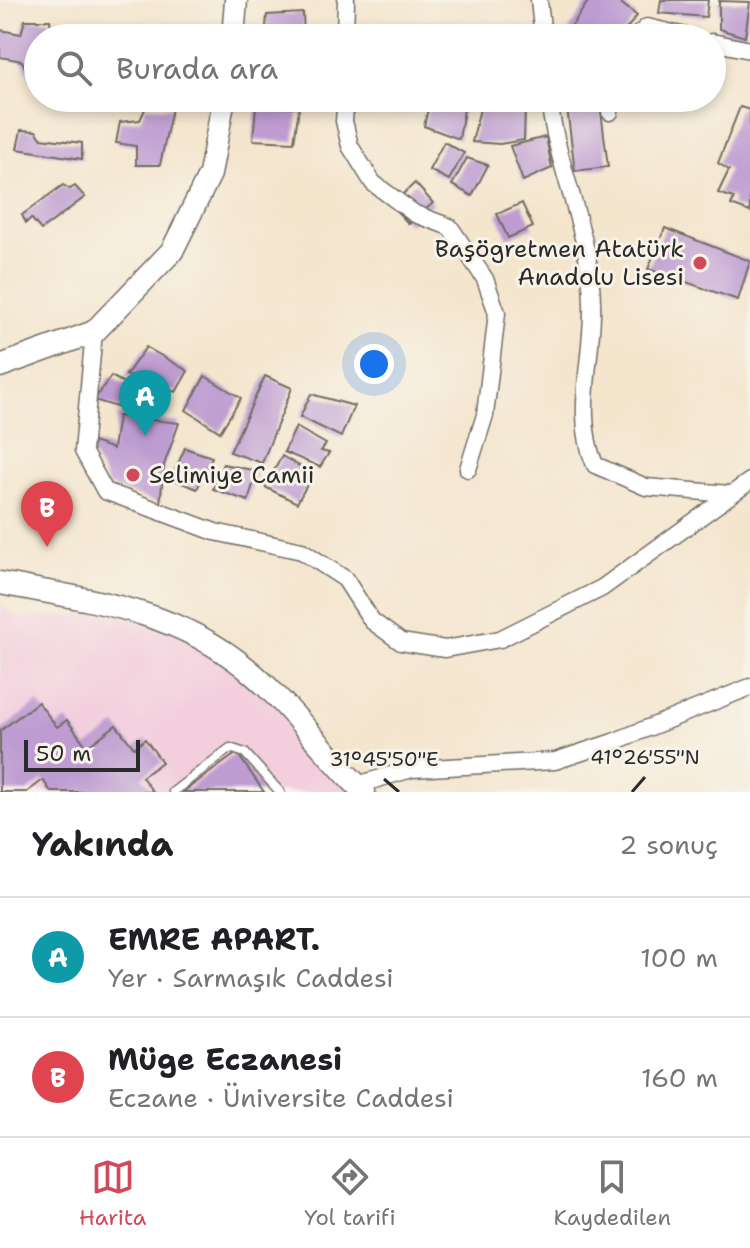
<!DOCTYPE html>
<html lang="tr">
<meta charset="utf-8">
<style>
:root{--surface:#fff;--page:#f6f6f6;--text:#202124;--muted:#757577;--line:#e0e0e0;--accent:#d1495b}
body{margin:0;font-family:"Shantell Sans",sans-serif;background:var(--page);color:var(--text)}
.scale{position:absolute;left:24px;bottom:20px;width:116px;box-sizing:border-box;padding-left:8px;border:4px solid #2b2b2b;border-top:0;font-size:22px;line-height:28px;white-space:nowrap;color:#2b2b2b;-webkit-text-stroke:6px #f7f3e8;paint-order:stroke}
.you{position:absolute;left:374px;top:364px;width:28px;height:28px;margin:-20px;border:6px solid #fff;border-radius:50%;background:#1a73e8;box-shadow:0 0 0 12px #1a73e833}
.badge{display:grid;place-items:center;width:52px;height:52px;border-radius:50%;background:var(--accent);color:#fff;font-size:26px;font-weight:700}
.pin{position:absolute;translate:-50% -66px;filter:drop-shadow(0 2px 4px #0008)}
.pin::after{content:'';position:absolute;top:42px;width:28px;height:24px;background:inherit;clip-path:polygon(0 0,100% 0,50% 100%)}
.list{margin:0;padding:0;list-style:none}
h2{display:flex;justify-content:space-between;align-items:center;height:104px;margin:0;padding:0 32px;font-size:34px}
h2 small{font-size:26px;font-weight:400;color:var(--muted)}
.list li{display:grid;grid-template-columns:52px 1fr auto;gap:24px;align-items:center;box-sizing:border-box;height:120px;padding:0 32px;border-top:2px solid var(--line)}
.list b{display:block;font-size:30px;white-space:nowrap}
.list p{margin:0;font-size:26px;white-space:nowrap;color:var(--muted)}
.list em{font-size:26px;font-style:normal;color:var(--muted)}
.icon{flex:none;width:44px;height:44px;fill:none;stroke:currentColor;stroke-width:2;stroke-linecap:round;stroke-linejoin:round}
.map{position:relative;flex:none;width:750px;height:792px;overflow:hidden}
.search{position:absolute;background:var(--surface);box-shadow:0 4px 12px #0003;left:24px;right:24px;top:24px;height:88px;display:flex;align-items:center;gap:20px;box-sizing:border-box;padding:0 28px;border-radius:44px;color:var(--muted);font-size:30px}
.sheet{height:344px;background:var(--surface)}
nav{display:flex;justify-content:space-around;align-items:center;box-sizing:border-box;height:112px;border-top:2px solid var(--line);background:var(--surface);font-size:22px;color:var(--muted)}
nav a{display:grid;justify-items:center;gap:4px}
nav .on{color:var(--accent)}
.map>svg:first-child{display:block}
.built{fill:#f3cfde}
.building{fill:#be9cd1}
.lines{fill:none;stroke-linecap:round;stroke-linejoin:round}
.service-casing{stroke:#716c64;stroke-width:11}
.minor-casing{stroke:#716c64;stroke-width:19}
.tertiary-casing{stroke:#716c64;stroke-width:25}
.service{stroke:#fff;stroke-width:8}
.minor{stroke:#fff;stroke-width:16}
.tertiary{stroke:#fff;stroke-width:22}
.ticks{fill:none;stroke:#2b2b2b;stroke-width:3}
.poi-dot{fill:#d1495b;stroke:#f7f3e8;stroke-width:3}
.labels{text-anchor:middle;stroke-width:6;stroke-linejoin:round;paint-order:stroke}
.poi-label{font-size:24px;fill:#2b2b2b;stroke:#f7f3e8;text-anchor:end}
.ticks-label{font-size:20px;text-anchor:middle;fill:#2b2b2b;stroke:#f7f3e8;stroke-width:6;stroke-linejoin:round;paint-order:stroke}
</style>
<div class="map">
<svg width="750" height="792" viewBox="0 0 750 792">
<rect width="100%" height="100%" fill="#f7f3e8"/>
<filter id="ink" filterUnits="userSpaceOnUse"><feTurbulence type="fractalNoise" baseFrequency=".0125" numOctaves="2"/><feDisplacementMap in="SourceGraphic" scale="16" xChannelSelector="R" yChannelSelector="G"/><feConvolveMatrix kernelMatrix="1 2 1 2 8 2 1 2 1" color-interpolation-filters="sRGB"/></filter>
<filter id="wash" filterUnits="userSpaceOnUse"><feTurbulence type="fractalNoise" baseFrequency=".006" numOctaves="4" result="noise"/><feDisplacementMap in="SourceGraphic" scale="32" xChannelSelector="R" yChannelSelector="G"/><feGaussianBlur stdDeviation="1.8" result="paint"/><feColorMatrix in="noise" values="0 0 0 0 0 0 0 0 0 0 0 0 0 0 0 0 0 1.4 0 .05"/><feComposite in="paint" operator="in"/></filter>
<g filter="url(#wash)">
<rect width="100%" height="100%" fill="#f4e5cd"/>
<path class="built" d="M0,604L20,618L105,614L183,624L249,668L356,792H0Z"/>
<g id="blocks">
<g class="building">
<path d="M589,0H617L637,16L619,38H580L569,30Z"/>
<path d="M661,0H708L706,17L659,13Z"/>
<path d="M719,1L750,2L745,37L719,29Z"/>
<path d="M303,13L304,38H265L267,15Z"/>
<path d="M25,20H50L52,38H38V79L31,80L22,61L0,57V30L21,34Z"/>
<path d="M156,32L180,34V38H154Z"/>
<path d="M420,98H466L459,139L424,126L428,109L419,104Z"/>
<path d="M482,100L525,109L524,140L500,144L472,142Z"/>
<path d="M600,103L608,167L575,171L567,108Z"/>
<path d="M256,106L299,108L294,142L253,140Z"/>
<path d="M146,107L172,108L160,165H136V146L116,143L120,122L140,120Z"/>
<path d="M740,107L750,110V212L731,205L734,198L718,193L729,170L718,163Z"/>
<path d="M21,130L36,131L41,138L82,143V159L17,149Z"/>
<path d="M546,137L552,168L523,181L510,146Z"/>
<path d="M444,142L464,153L449,180L429,170Z"/>
<path d="M467,158L488,165L472,196L452,185Z"/>
<path d="M415,183L433,203L409,224L391,205Z"/>
<path d="M63,185L70,189L75,186L85,197L41,230L31,218L26,223L22,215Z"/>
<path d="M522,203L533,227L508,238L497,214Z"/>
<path d="M665,228L750,261L738,300L648,269Z"/>
<path d="M146,347L188,371L176,392L126,375Z"/>
<path d="M111,376L157,401L139,414L94,400Z"/>
<path d="M205,376L241,398L220,432L186,410Z"/>
<path d="M265,376L292,388L262,463L230,452Z"/>
<path d="M311,394L354,406L341,437L300,417Z"/>
<path d="M118,416L179,423L164,465L160,504L109,486L92,453L93,442L113,449Z"/>
<path d="M296,427L326,444L321,451L329,453L320,467L284,452Z"/>
<path d="M185,448L212,457L197,489L171,479Z"/>
<path d="M282,456L313,474L297,503L265,487Z"/>
<path d="M223,464L257,471L248,501L213,489Z"/>
<path d="M38,702L57,727L67,720L87,747L116,725L134,748L145,739L162,762L142,777L153,792H51L43,780L27,792H0V731Z"/>
<path d="M237,753L264,792H183Z"/>
</g>
</g>
</g>
<g filter="url(#ink)">
<use href="#blocks" fill-opacity="0" stroke="#716c64" stroke-width="2"/>
<g class="lines">
<g class="service-casing">
<path id="service" d="M173,792L230,748L245,753L280,792"/>
</g>
<g class="minor-casing">
<g id="minor">
<path d="M539,0L543,38"/>
<path d="M345,38L346,0"/>
<path d="M635,38L647,27L694,38"/>
<path d="M712,42L750,50"/>
<path d="M346,98L344,121L350,146L373,183L415,214L450,227L485,279L497,313L485,415L468,469"/>
<path d="M549,98C556,167 591,232 592,302C594,356 573,414 595,465L646,487L729,494"/>
<path d="M610,112L611,98"/>
<path d="M94,332L83,451L105,491L215,532L302,551L345,579L372,621L401,642L445,649L500,639L602,588L750,481"/>
<path d="M357,785L412,769L555,761L613,742L750,687"/>
</g>
</g>
<g class="tertiary-casing">
<g id="tertiary">
<path d="M233,38L236,0"/>
<path d="M0,366L94,332L172,251L210,174L224,98"/>
<path d="M0,583C88,600 174,609 246,668C290,704 323,753 364,792"/>
</g>
</g>
<use href="#service" class="service"/>
<use href="#minor" class="minor"/>
<use href="#tertiary" class="tertiary"/>
</g>
</g>
<path class="ticks" d="M384,779L399,792M632,792L645,777"/>
<g class="poi-dot">
<circle cx="700" cy="263" r="8"/>
<circle cx="133" cy="475" r="8"/>
</g>
<g class="labels">
<g class="poi-label">
<text x="684" y="257">Başögretmen Atatürk<tspan x="684" dy="28">Anadolu Lisesi</tspan></text>
<text x="149" y="483" text-anchor="start">Selimiye Camii</text>
</g>
</g>
<g class="ticks-label">
<text x="645" y="764">41°26'55"N</text>
<text x="384" y="766">31°45'50"E</text>
</g>
</svg>
<div class="scale">50 m</div>
<div class="you"></div>
<div class="pin badge" style="left:145px;top:436px;background:#0f9aa8">A</div>
<div class="pin badge" style="left:47px;top:547px;background:#e0444e">B</div>
<div class="search"><svg class="icon" aria-label="search" viewBox="0 0 24 24"><circle cx="10" cy="10" r="6"/><path d="M15 15l6 6"/></svg>Burada ara</div>
</div>
<section class="sheet">
<h2>Yakında<small>2 sonuç</small></h2>
<ul class="list">
<li><span class="badge" style="background:#0f9aa8">A</span><div><b>EMRE APART.</b><p>Yer · Sarmaşık Caddesi</p></div><em>100 m</em></li>
<li><span class="badge" style="background:#e0444e">B</span><div><b>Müge Eczanesi</b><p>Eczane · Üniversite Caddesi</p></div><em>160 m</em></li>
</ul>
</section>
<nav>
<a class="on"><svg class="icon" aria-label="map" viewBox="0 0 24 24"><path d="M3 6l6-2 6 2 6-2v14l-6 2-6-2-6 2zM9 4v14M15 6v14"/></svg>Harita</a>
<a><svg class="icon" aria-label="directions" viewBox="0 0 24 24"><path d="M12 3l9 9-9 9-9-9zM9 14v-3h6M13 9l2 2-2 2"/></svg>Yol tarifi</a>
<a><svg class="icon" aria-label="saved" viewBox="0 0 24 24"><path d="M7 4h10v16l-5-4-5 4z"/></svg>Kaydedilen</a>
</nav>
